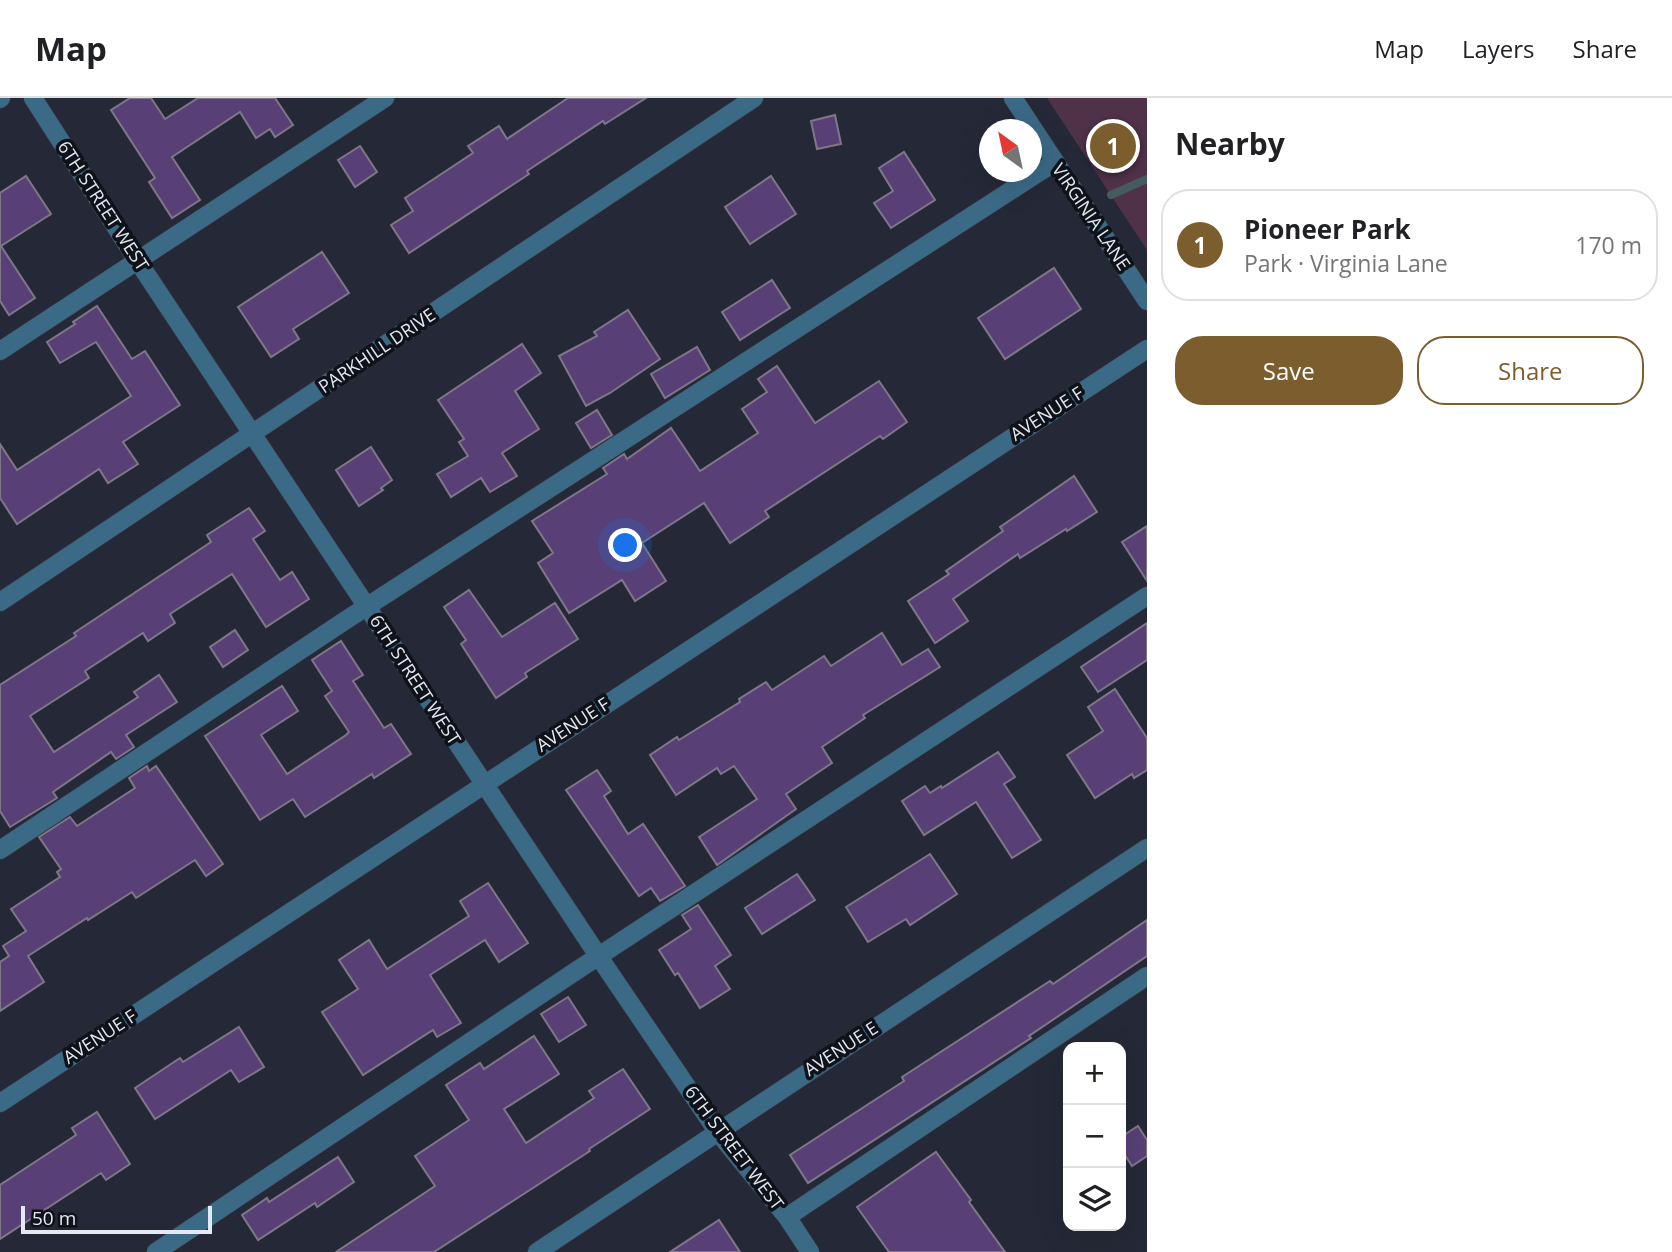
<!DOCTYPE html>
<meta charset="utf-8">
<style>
:root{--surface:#fff;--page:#f6f6f6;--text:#202124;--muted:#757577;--line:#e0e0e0;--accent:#7c5e2e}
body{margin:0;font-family:"Open Sans",sans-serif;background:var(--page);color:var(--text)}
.controls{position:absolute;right:21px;bottom:21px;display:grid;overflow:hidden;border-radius:14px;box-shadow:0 7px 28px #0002}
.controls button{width:63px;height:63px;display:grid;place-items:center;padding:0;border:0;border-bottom:2px solid var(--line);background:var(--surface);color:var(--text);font:35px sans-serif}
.compass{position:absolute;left:979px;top:21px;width:63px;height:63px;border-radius:50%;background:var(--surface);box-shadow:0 7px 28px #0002;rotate:327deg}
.scale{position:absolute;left:21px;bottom:18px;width:191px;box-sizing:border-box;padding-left:7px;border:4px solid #e4e8f1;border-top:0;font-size:19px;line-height:24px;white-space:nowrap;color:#e4e8f1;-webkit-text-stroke:5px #101219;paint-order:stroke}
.you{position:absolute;left:626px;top:448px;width:24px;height:24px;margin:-18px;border:5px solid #fff;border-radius:50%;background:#1a73e8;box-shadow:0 0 0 10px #1a73e833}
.badge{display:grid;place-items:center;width:46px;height:46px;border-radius:50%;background:var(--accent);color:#fff;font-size:23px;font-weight:700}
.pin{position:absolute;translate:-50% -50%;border:4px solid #fff;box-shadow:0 2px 7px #0006}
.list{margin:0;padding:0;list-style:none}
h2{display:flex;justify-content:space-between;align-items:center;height:91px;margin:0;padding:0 28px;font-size:30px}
h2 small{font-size:23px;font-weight:400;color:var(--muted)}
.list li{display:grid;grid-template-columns:46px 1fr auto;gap:21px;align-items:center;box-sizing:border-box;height:112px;margin:0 14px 14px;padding:0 14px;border:2px solid var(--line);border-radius:28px}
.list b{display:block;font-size:26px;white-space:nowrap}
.list p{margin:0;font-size:23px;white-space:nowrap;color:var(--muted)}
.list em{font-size:23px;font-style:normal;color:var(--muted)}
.actions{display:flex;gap:14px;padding:21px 28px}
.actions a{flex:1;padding:16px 0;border:2px solid var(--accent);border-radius:28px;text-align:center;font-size:24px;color:var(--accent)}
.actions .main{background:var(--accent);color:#fff}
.icon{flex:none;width:38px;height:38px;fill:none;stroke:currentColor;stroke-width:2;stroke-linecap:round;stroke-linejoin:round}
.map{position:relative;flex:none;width:1147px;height:1154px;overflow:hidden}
header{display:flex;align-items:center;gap:42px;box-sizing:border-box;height:98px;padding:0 35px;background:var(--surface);border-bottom:2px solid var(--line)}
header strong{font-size:33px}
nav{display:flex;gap:38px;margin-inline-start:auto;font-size:24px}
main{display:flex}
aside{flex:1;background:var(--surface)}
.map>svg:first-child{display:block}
.green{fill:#4f3148}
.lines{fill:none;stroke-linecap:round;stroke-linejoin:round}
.stream{stroke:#455b60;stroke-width:8}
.building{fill:#584077;stroke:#7e7788;stroke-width:2}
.minor-casing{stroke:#404451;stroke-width:19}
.minor{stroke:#3b6a86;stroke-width:18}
.labels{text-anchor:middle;stroke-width:7;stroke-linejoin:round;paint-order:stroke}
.street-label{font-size:18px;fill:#e4e8f1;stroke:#101219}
</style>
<header>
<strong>Map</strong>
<nav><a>Map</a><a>Layers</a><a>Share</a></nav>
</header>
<main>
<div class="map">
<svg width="1147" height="1154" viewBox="0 0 1147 1154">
<rect width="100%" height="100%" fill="#252937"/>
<path class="green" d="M1047,0H1147V152Z"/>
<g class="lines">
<path class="stream" d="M1111,97L1147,81"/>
</g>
<g class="building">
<path d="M130,0H151L165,21L198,0H275L293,27L275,39L270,31L256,40L240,14L172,59L200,102L172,120L149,84L155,80L111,12Z"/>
<path d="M568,0H646L605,26L603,23L527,73L529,76L409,155L391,127L413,113L405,100L473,55L468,48L499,28L507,41Z"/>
<path d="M835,17L841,46L817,51L811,23Z"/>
<path d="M360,48L377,74L355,89L338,62Z"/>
<path d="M904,54L935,102L891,130L874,105L893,93L879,70Z"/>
<path d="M26,78L51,116L1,148L35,200L9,217L0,203V95Z"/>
<path d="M771,78L796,116L750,146L725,109Z"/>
<path d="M322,154L349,195L293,231L299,241L271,259L238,209Z"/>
<path d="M1054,170L1081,211L1005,261L978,220Z"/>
<path d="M772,182L790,210L740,242L722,214Z"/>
<path d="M97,208L132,261L145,253L180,307L123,344L138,366L108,385L99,371L17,426L0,400V346L17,372L131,298L96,244L60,265L47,244L75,226L73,224Z"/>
<path d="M628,212L660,261L610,295L586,308L559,258L597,238L594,234Z"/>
<path d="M522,246L541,275L515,293L539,331L502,355L517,378L490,394L481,380L451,399L437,376L468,358L459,344L464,341L438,302Z"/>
<path d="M697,249L710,272L665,300L651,276Z"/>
<path d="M777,268L815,325L879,283L907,324L883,341L880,338L765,413L769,419L730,445L704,405L642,445L666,483L635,503L622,482L569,515L538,465L553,455L532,423L607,376L603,370L624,356L627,361L671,330L700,373L758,335L742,311L767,294L758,281Z"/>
<path d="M597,312L612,337L591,350L576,325Z"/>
<path d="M371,349L392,382L381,390L383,392L359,408L336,372Z"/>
<path d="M1074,378L1097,414L1067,433L1066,431L1020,460L1018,456L953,501L968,523L935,545L908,503L949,476L946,473L1003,433L1000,429Z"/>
<path d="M249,410L265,433L253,441L280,482L292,474L309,501L266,529L232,476L170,516L175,525L148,543L143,535L85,573L89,580L30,618L54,654L138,599L134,594L159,577L177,604L126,637L134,649L116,661L111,654L53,694L57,700L10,729L0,713V587L76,538L74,535L211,444L207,437Z"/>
<path d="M1147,428V483L1122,444Z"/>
<path d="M469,492L502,539L555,505L578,541L525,575L527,579L496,600L461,546L466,542L444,509Z"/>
<path d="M1147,525V562L1098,594L1081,569Z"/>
<path d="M235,532L248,552L223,569L210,549Z"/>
<path d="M882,535L902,567L928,551L940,569L863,617L865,620L822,649L832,665L786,696L796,711L717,767L699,739L757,701L734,668L721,676L717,670L676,697L650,657L677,639L679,642L740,604L739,601L766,584L772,592L824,558L831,568Z"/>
<path d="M341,543L363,577L353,583L384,630L391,626L411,656L374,680L372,676L305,719L293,701L260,722L205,638L282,588L298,613L261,637L287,676L346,637L349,634L325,598L332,593L312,562Z"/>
<path d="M1115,591L1147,640V672L1134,680L1132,676L1095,700L1067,657L1103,633L1088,609Z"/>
<path d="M998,654L1015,679L1004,686L1041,742L1012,760L976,704L924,737L902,703L925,688L930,695L941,688L942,690Z"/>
<path d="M147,668L149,673L156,668L223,766L206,778L195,762L136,800L132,794L88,822L87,820L28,858L44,884L0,913V864L9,858L3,848L26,833L11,811L60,779L57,774L61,771L39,739L70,719L77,728L135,690L129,680Z"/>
<path d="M597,672L611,693L604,698L628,736L643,726L685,788L660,803L651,790L639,798L566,692Z"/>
<path d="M930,756L957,796L910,827L906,821L868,844L846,809Z"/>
<path d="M797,776L815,802L762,836L745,810Z"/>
<path d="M488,785L528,845L499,864L485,842L430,877L461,925L437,939L433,932L363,977L322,914L358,891L339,862L369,842L387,871L469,818L460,803Z"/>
<path d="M698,807L731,857L715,868L730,891L700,910L678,875L675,877L659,852L691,831L682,817Z"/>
<path d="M1147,822V858L1029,938L1031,940L808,1085L790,1057L904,983L902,979L1050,883L1053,886Z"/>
<path d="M568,899L586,927L559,944L541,916Z"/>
<path d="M239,929L264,969L239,984L231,972L155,1021L135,990L180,960L183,964Z"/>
<path d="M534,938L559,976L504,1011L526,1045L594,1000L589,993L623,971L650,1011L589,1051L590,1053L434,1154H336L435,1088L415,1058L469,1022L446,987L480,965L484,971Z"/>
<path d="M97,1014L130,1066L106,1082L101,1075L0,1141V1087L76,1037L72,1030Z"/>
<path d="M1138,1028L1147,1042V1058L1132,1068L1121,1051V1039Z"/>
<path d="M936,1054L971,1102L969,1104L1005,1154H889L857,1109Z"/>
<path d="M338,1059L354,1084L317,1109L315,1105L258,1142L242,1117L267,1100L269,1104Z"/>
<path d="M719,1122L740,1154H670Z"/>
</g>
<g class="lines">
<g class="minor-casing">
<g id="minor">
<path d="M33,0L137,162L599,859L717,1033L787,1119L810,1154"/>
<path d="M1013,0L1147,203"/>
<path d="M0,1L1,0"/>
<path d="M0,253L385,0"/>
<path d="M0,504L754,0"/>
<path d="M0,752L346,522L1055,64"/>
<path d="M0,1005L1147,251"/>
<path d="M787,1119L1147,878"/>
<path d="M156,1154L576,873L1147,498"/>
<path d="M537,1154L1147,750"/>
</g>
</g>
<use href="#minor" class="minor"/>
</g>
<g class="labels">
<g class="street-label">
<text transform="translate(103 108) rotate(57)" y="6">6TH STREET WEST</text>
<text transform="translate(1091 119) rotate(56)" y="6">VIRGINIA LANE</text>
<text transform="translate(377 253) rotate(-34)" y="6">PARKHILL DRIVE</text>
<text transform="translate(1047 316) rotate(-33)" y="6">AVENUE F</text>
<text transform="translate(415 582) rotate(57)" y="6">6TH STREET WEST</text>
<text transform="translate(573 627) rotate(-33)" y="6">AVENUE F</text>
<text transform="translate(100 939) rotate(-33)" y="6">AVENUE F</text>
<text transform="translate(841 951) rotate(-33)" y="6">AVENUE E</text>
<text transform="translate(734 1050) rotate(53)" y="6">6TH STREET WEST</text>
</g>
</g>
</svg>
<div class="controls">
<button>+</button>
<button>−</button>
<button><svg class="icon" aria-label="layers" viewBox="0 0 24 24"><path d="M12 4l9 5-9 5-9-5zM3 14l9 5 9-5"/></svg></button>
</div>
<svg class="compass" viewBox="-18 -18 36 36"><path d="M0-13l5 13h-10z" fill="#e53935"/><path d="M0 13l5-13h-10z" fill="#757577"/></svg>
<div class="scale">50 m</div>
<div class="you"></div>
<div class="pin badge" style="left:1113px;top:48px">1</div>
</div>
<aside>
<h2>Nearby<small></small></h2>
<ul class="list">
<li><span class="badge">1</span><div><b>Pioneer Park</b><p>Park · Virginia Lane</p></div><em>170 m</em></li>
</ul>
<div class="actions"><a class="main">Save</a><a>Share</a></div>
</aside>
</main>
